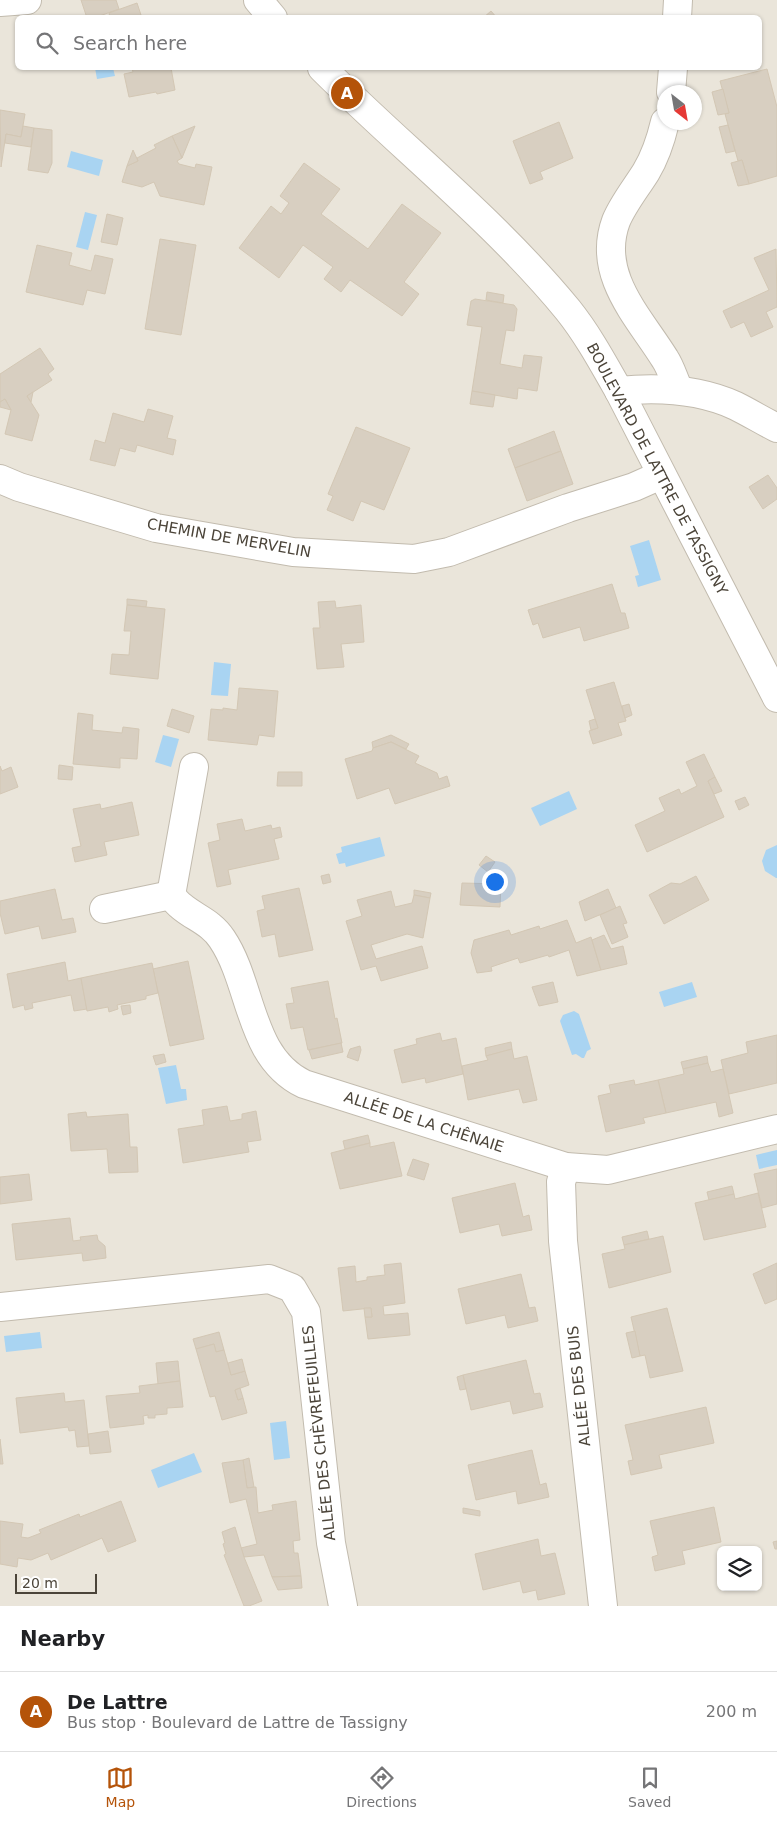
<!DOCTYPE html>
<meta charset="utf-8">
<style>
:root{--surface:#fff;--page:#f6f6f6;--text:#202124;--muted:#757577;--line:#e0e0e0;--accent:#b45309}
body{margin:0;font-family:"DejaVu Sans",sans-serif;background:var(--page);color:var(--text)}
.controls{position:absolute;right:15px;bottom:15px;display:grid;overflow:hidden;border-radius:8px;box-shadow:0 1px 4px #0004}
.controls button{width:45px;height:45px;display:grid;place-items:center;padding:0;border:0;border-bottom:1px solid var(--line);background:var(--surface);color:var(--text);font:25px sans-serif}
.compass{position:absolute;left:657px;top:85px;width:45px;height:45px;border-radius:50%;background:var(--surface);box-shadow:0 1px 4px #0004;rotate:149deg}
.scale{position:absolute;left:15px;bottom:12px;width:82px;box-sizing:border-box;padding-left:5px;border:2px solid #4b4439;border-top:0;font-size:14px;line-height:18px;white-space:nowrap;color:#4b4439;-webkit-text-stroke:4px #fff;paint-order:stroke}
.you{position:absolute;left:494px;top:881px;width:18px;height:18px;margin:-12px;border:4px solid #fff;border-radius:50%;background:#1a73e8;box-shadow:0 0 0 8px #1a73e833}
.badge{display:grid;place-items:center;width:32px;height:32px;border-radius:50%;background:var(--accent);color:#fff;font-size:16px;font-weight:700}
.pin{position:absolute;translate:-50% -50%;border:2px solid #fff;box-shadow:0 1px 5px #0006}
.list{margin:0;padding:0;list-style:none}
h2{display:flex;justify-content:space-between;align-items:center;height:65px;margin:0;padding:0 20px;font-size:21px}
h2 small{font-size:16px;font-weight:400;color:var(--muted)}
.list li{display:grid;grid-template-columns:32px 1fr auto;gap:15px;align-items:center;box-sizing:border-box;height:80px;padding:0 20px;border-top:1px solid var(--line)}
.list b{display:block;font-size:19px;white-space:nowrap}
.list p{margin:0;font-size:16px;white-space:nowrap;color:var(--muted)}
.list em{font-size:16px;font-style:normal;color:var(--muted)}
.icon{flex:none;width:28px;height:28px;fill:none;stroke:currentColor;stroke-width:2;stroke-linecap:round;stroke-linejoin:round}
.map{position:relative;flex:none;width:777px;height:1606px;overflow:hidden}
.search{position:absolute;background:var(--surface);box-shadow:0 1px 4px #0004;left:15px;right:15px;top:15px;height:55px;display:flex;align-items:center;gap:12px;box-sizing:border-box;padding:0 18px;border-radius:8px;color:var(--muted);font-size:19px}
.sheet{height:145px;background:var(--surface)}
nav{display:flex;justify-content:space-around;align-items:center;box-sizing:border-box;height:70px;border-top:1px solid var(--line);background:var(--surface);font-size:14px;color:var(--muted)}
nav a{display:grid;justify-items:center;gap:2px}
nav .on{color:var(--accent)}
.map>svg:first-child{display:block}
.residential{fill:#eae5da;fill-rule:evenodd}
.water{fill:#a9d4f2}
.building{fill:#d8cfc1;stroke:#d3c7b4}
.lines{fill:none;stroke-linecap:round;stroke-linejoin:round}
.minor-casing{stroke:#c2bbae;stroke-width:30}
.minor{stroke:#fff;stroke-width:28}
.labels{text-anchor:middle;stroke-width:5;stroke-linejoin:round;paint-order:stroke}
.street-label{font-size:15px;fill:#4b4439;stroke:#fff}
</style>
<div class="map">
<svg width="777" height="1606" viewBox="0 0 777 1606">
<rect width="100%" height="100%" fill="#f6f3ec"/>
<path class="residential" d="M0,0H777V1606H0ZM18,18H760V68H18ZM664,92H694V122H664ZM721,1550H758V1587H721Z"/>
<g class="water">
<path d="M95,68H113L115,76L97,79Z"/>
<path d="M71,151L103,160L99,176L67,167Z"/>
<path d="M85,212L97,215L88,250L76,247Z"/>
<path d="M649,540L661,580L638,587L635,576L639,575L630,546Z"/>
<path d="M214,662L231,664L228,696L211,695Z"/>
<path d="M163,735L179,739L171,767L155,762Z"/>
<path d="M569,791L577,809L540,826L531,808Z"/>
<path d="M380,837L385,856L346,867L345,863L339,864L336,854L342,852L341,847Z"/>
<path d="M777,845V878H776L765,871L762,861L766,850Z"/>
<path d="M692,982L697,997L664,1007L659,992Z"/>
<path d="M574,1011L579,1014L591,1049L587,1051L584,1058H582L576,1054L572,1055L560,1021L563,1015Z"/>
<path d="M176,1065L181,1089H186L187,1100L166,1104L158,1068Z"/>
<path d="M777,1150V1165L759,1169L756,1155Z"/>
<path d="M40,1332L42,1348L6,1352L4,1336Z"/>
<path d="M286,1421L290,1458L274,1460L270,1423Z"/>
<path d="M194,1453L202,1472L158,1488L151,1470Z"/>
</g>
<g class="building">
<path d="M81,0H116L119,9L94,18H87Z"/>
<path d="M137,3L142,18H110L109,13Z"/>
<path d="M491,11L497,18H483Z"/>
<path d="M132,68H171L175,90L157,94L156,92L129,97L124,74L133,72Z"/>
<path d="M767,69L777,107V176L749,184L742,160L738,161L725,114L729,113L720,81Z"/>
<path d="M723,89L729,113L718,115L712,92Z"/>
<path d="M0,110L25,114L21,137L6,134L1,167Z"/>
<path d="M559,122L573,158L540,172L543,179L530,184L513,141Z"/>
<path d="M728,125L735,151L726,153L719,127Z"/>
<path d="M23,126L34,128L31,147L5,143L6,134L21,137Z"/>
<path d="M195,126L182,158L172,136Z"/>
<path d="M34,128L52,130V163L48,173L28,170Z"/>
<path d="M172,136L182,158L177,161L179,164L195,168L196,164L212,167L204,205L160,196L154,182L142,187L122,182L127,166L138,161L137,158L156,148L154,145Z"/>
<path d="M133,150L138,161L127,166Z"/>
<path d="M742,160L749,184L738,186L731,163Z"/>
<path d="M304,163L340,189L321,214L368,249L402,204L441,233L404,282L419,294L402,316L350,280L341,292L324,279L333,267L303,245L279,278L239,248L271,206L281,214L289,203L280,196Z"/>
<path d="M107,214L123,218L117,245L101,242Z"/>
<path d="M160,239L196,245L181,335L145,329Z"/>
<path d="M37,245L72,253L69,265L91,271L95,255L113,259L105,294L87,290L83,305L26,292Z"/>
<path d="M776,249L777,307L766,312L773,327L751,337L744,322L731,328L723,311L769,290L754,258Z"/>
<path d="M487,292L504,295L503,303L486,300Z"/>
<path d="M475,299L514,305L517,309L514,331L506,330L500,364L522,368L524,355L542,357L537,391L518,388L517,399L472,391L482,327L467,325L471,301Z"/>
<path d="M40,348L54,369L48,374L52,380L27,396L39,415L32,441L5,434L11,410L5,399L0,402V374Z"/>
<path d="M472,391L495,395L493,407L470,404Z"/>
<path d="M33,392L31,402L27,396Z"/>
<path d="M5,399L11,410L0,407V402Z"/>
<path d="M148,409L173,416L167,438L176,440L173,455L137,445L135,452L120,448L115,466L90,460L95,440L105,443L113,413L144,422Z"/>
<path d="M356,427L410,448L384,510L361,501L353,521L327,510L333,496L328,494Z"/>
<path d="M554,431L561,451L515,468L508,449Z"/>
<path d="M561,451L573,484L527,501L515,468Z"/>
<path d="M768,475L777,488V499L763,509L749,487Z"/>
<path d="M612,584L621,613H625L629,628L584,641L580,627L543,638L538,623L533,625L528,610Z"/>
<path d="M127,599L147,601L146,607L127,605Z"/>
<path d="M335,601L336,608L361,605L364,642L341,644L344,667L317,669L313,628H320L318,602Z"/>
<path d="M127,605L165,609L158,679L110,674L112,654L129,655L131,631H124Z"/>
<path d="M614,682L626,721L618,723L622,735L593,744L589,731L598,728L586,690Z"/>
<path d="M239,688L278,691L274,737L259,735L257,745L208,740L211,709L223,710V708L237,710Z"/>
<path d="M629,704L632,715L625,718L622,706Z"/>
<path d="M172,709L194,716L189,733L167,726Z"/>
<path d="M78,713L93,715L92,730L122,733L123,727L139,729L137,759L120,758V768L73,764Z"/>
<path d="M595,719L598,728L591,730L589,721Z"/>
<path d="M391,735L409,744L406,749L391,742L373,748L372,742Z"/>
<path d="M391,742L419,756L415,763L437,773L439,779L447,776L450,786L395,804L389,788L357,799L345,759L372,751L373,748Z"/>
<path d="M704,754L715,777L708,781L724,817L647,852L635,825L665,811L659,798L679,789L681,794L697,786L686,762Z"/>
<path d="M59,765L73,767L72,780L58,779Z"/>
<path d="M0,766L2,771L11,767L18,787L0,794Z"/>
<path d="M278,772H302V786H277Z"/>
<path d="M715,777L722,791L714,794L708,781Z"/>
<path d="M745,797L749,805L739,810L735,801Z"/>
<path d="M132,802L139,835L104,842L107,855L75,862L72,848L81,846L73,809L100,804L101,809Z"/>
<path d="M242,819L245,831L271,825L272,829L280,827L282,837L274,839L279,859L228,870L231,884L217,887L208,843L220,840L217,824Z"/>
<path d="M486,856L495,862L488,872L479,865Z"/>
<path d="M329,874L331,882L323,884L321,876Z"/>
<path d="M696,876L709,900L664,924L649,895L671,883L680,884Z"/>
<path d="M462,883L501,884L500,907L460,905Z"/>
<path d="M299,888L313,950L279,957L275,934L262,937L257,911L265,909L262,896Z"/>
<path d="M55,889L62,920L73,918L76,932L42,939L39,926L5,934L0,913V901Z"/>
<path d="M608,889L616,908L585,921L579,902Z"/>
<path d="M414,890L431,893L430,898L414,895Z"/>
<path d="M391,891L395,907L412,903L414,895L430,898L423,938L407,934L371,945L376,959L422,946L428,968L381,981L376,966L361,970L346,921L362,916L357,900Z"/>
<path d="M620,906L627,923L623,924L628,937L612,944L600,915Z"/>
<path d="M567,920L576,943L591,937L601,970L577,976L569,950L549,957L548,955L520,963L518,958L491,967L492,971L477,973L471,953L474,940L509,930L511,935L539,926L540,929Z"/>
<path d="M604,935L611,949L623,946L627,964L601,970L592,940Z"/>
<path d="M188,961L204,1039L170,1046L153,969Z"/>
<path d="M65,962L68,981L81,978L87,1009L74,1011L71,995L32,1003L33,1008L25,1010L24,1005L13,1008L7,974Z"/>
<path d="M152,963L158,993L146,996V999L117,1005L118,1009L109,1012L108,1007L87,1011L81,978Z"/>
<path d="M328,981L335,1019L337,1018L342,1043L308,1050L303,1027L291,1029L286,1004L294,1003L291,988Z"/>
<path d="M553,982L558,1002L539,1006L532,987Z"/>
<path d="M130,1005L131,1013L123,1015L121,1006Z"/>
<path d="M440,1033L442,1041L456,1038L463,1074L426,1083L425,1078L402,1083L394,1050L417,1044L416,1039Z"/>
<path d="M777,1035V1083L729,1094L721,1060L748,1053L746,1042Z"/>
<path d="M511,1042L512,1049L486,1056L485,1048Z"/>
<path d="M341,1043L343,1052L312,1059L309,1050Z"/>
<path d="M360,1046L361,1050L358,1061L347,1057L350,1049Z"/>
<path d="M512,1049L514,1059L527,1056L537,1100L523,1103L519,1089L468,1100L462,1066L488,1060L486,1056Z"/>
<path d="M164,1054L166,1062L156,1065L153,1056Z"/>
<path d="M707,1056L708,1063L683,1069L681,1062Z"/>
<path d="M708,1063L711,1072L723,1069L733,1113L719,1117L716,1102L666,1113L658,1080L684,1074L683,1069Z"/>
<path d="M634,1080L635,1085L658,1080L666,1113L643,1118L645,1123L606,1132L598,1096L611,1093L609,1085Z"/>
<path d="M227,1106L230,1121L242,1119V1114L256,1111L261,1140L247,1142L249,1152L183,1163L178,1129L204,1125L202,1110Z"/>
<path d="M86,1112L87,1117L128,1114L130,1147H137L138,1172L109,1173L107,1149L71,1151L68,1114Z"/>
<path d="M368,1135L370,1143L345,1149L343,1141Z"/>
<path d="M394,1142L402,1176L340,1189L331,1153L370,1143V1147Z"/>
<path d="M413,1159L429,1164L424,1180L407,1175Z"/>
<path d="M777,1169V1204L762,1208L754,1174Z"/>
<path d="M29,1174L32,1200L0,1204V1177Z"/>
<path d="M515,1183L523,1217L529,1215L532,1230L502,1236L499,1224L460,1233L452,1198Z"/>
<path d="M732,1186L734,1194L709,1200L707,1192Z"/>
<path d="M758,1193L766,1227L704,1240L695,1203L734,1194L735,1199Z"/>
<path d="M70,1218L73,1241L81,1240L80,1237L97,1235L98,1240L105,1246L106,1258L83,1261L82,1253L16,1260L12,1224Z"/>
<path d="M647,1231L649,1239L624,1245L622,1237Z"/>
<path d="M663,1236L671,1272L609,1288L602,1254L625,1249L624,1245Z"/>
<path d="M401,1263L405,1303L383,1306L384,1315L408,1313L410,1335L368,1339L365,1317H372L371,1308L343,1311L338,1268L355,1266L356,1282L367,1280V1277L385,1275L384,1265Z"/>
<path d="M777,1263V1299L765,1304L753,1274Z"/>
<path d="M521,1274L529,1308L535,1307L538,1321L508,1328L505,1315L466,1324L458,1289Z"/>
<path d="M364,1308H371L372,1317H365Z"/>
<path d="M667,1308L683,1371L650,1378L645,1355L640,1356L631,1317Z"/>
<path d="M635,1331L640,1356L632,1358L626,1333Z"/>
<path d="M219,1332L224,1350L216,1352L214,1344L196,1349L193,1339Z"/>
<path d="M214,1344L216,1352L224,1350L231,1375L245,1371L249,1385L235,1390L238,1400L243,1398L247,1413L222,1420L215,1396L210,1397L196,1349Z"/>
<path d="M242,1359L245,1371L231,1375L228,1363Z"/>
<path d="M526,1360L534,1394L540,1393L543,1407L513,1414L510,1401L471,1410L463,1375Z"/>
<path d="M178,1361L180,1381L158,1384L156,1363Z"/>
<path d="M463,1375L466,1389L460,1390L457,1377Z"/>
<path d="M180,1381L183,1407L167,1408V1414L155,1415V1418H148V1415L143,1416L144,1424L110,1428L106,1396L140,1393L139,1386Z"/>
<path d="M240,1388L243,1398L238,1400L235,1390Z"/>
<path d="M64,1393L65,1402L84,1400L89,1446L77,1447L75,1430L69,1431L68,1427L20,1433L16,1398Z"/>
<path d="M706,1407L714,1443L659,1455L662,1468L631,1475L628,1461L633,1460L625,1425Z"/>
<path d="M108,1431L111,1452L90,1454L88,1434Z"/>
<path d="M0,1439L3,1464H0Z"/>
<path d="M532,1450L540,1485L546,1483L549,1497L518,1504L516,1491L476,1500L468,1465Z"/>
<path d="M249,1458L254,1487L247,1488L243,1460Z"/>
<path d="M243,1460L247,1488L256,1487L258,1513L273,1510L272,1505L296,1501L300,1540L293,1541L294,1553H298L301,1576L272,1577L264,1555L244,1557L241,1548L257,1544L246,1499L230,1503L222,1463Z"/>
<path d="M121,1501L136,1541L108,1552L102,1538L51,1560L48,1553L31,1560L18,1558L17,1567L0,1564V1521L23,1524L21,1537L28,1538L41,1533L39,1530L79,1514L80,1517Z"/>
<path d="M714,1507L721,1542L682,1551L685,1564L655,1571L652,1557L658,1555L650,1521Z"/>
<path d="M463,1508L480,1511V1516L463,1513Z"/>
<path d="M235,1527L244,1557L262,1601L249,1606H244L224,1555L226,1554L223,1544L225,1543L222,1532Z"/>
<path d="M538,1539L541,1556L555,1553L565,1594L538,1600L536,1590L523,1593L520,1581L483,1590L475,1554Z"/>
<path d="M777,1541V1549H775L773,1542Z"/>
<path d="M301,1576L302,1588L278,1590L272,1577Z"/>
</g>
<g class="lines">
<g class="minor-casing">
<g id="minor">
<path d="M258,0L273,18"/>
<path d="M0,2L27,0"/>
<path d="M677,18L678,0"/>
<path d="M322,68C403,149 495,221 568,310C588,335 603,363 619,391L777,698"/>
<path d="M671,92L673,68"/>
<path d="M665,122C661,139 655,157 646,172C636,188 623,204 616,221C596,275 639,317 665,359C671,368 674,380 679,390"/>
<path d="M619,391C659,387 699,389 736,406C750,413 763,421 777,428"/>
<path d="M0,479L19,487L156,528L293,552L414,559L449,552L568,508L634,487L661,475"/>
<path d="M194,767L171,895C174,899 177,903 181,906C195,918 211,922 222,939C253,985 248,1057 304,1084L566,1167L608,1170L777,1129"/>
<path d="M104,909L171,895"/>
<path d="M566,1167L561,1182L563,1241L603,1606"/>
<path d="M0,1307L269,1279L292,1288L306,1312L331,1543L343,1606"/>
</g>
</g>
<use href="#minor" class="minor"/>
</g>
<g class="labels">
<g class="street-label">
<text transform="translate(657 469) rotate(62)" y="5">BOULEVARD DE LATTRE DE TASSIGNY</text>
<text transform="translate(229 538) rotate(10)" y="5">CHEMIN DE MERVELIN</text>
<text transform="translate(424 1122) rotate(18)" y="5">ALLÉE DE LA CHÊNAIE</text>
<text transform="translate(579 1386) rotate(-96)" y="5">ALLÉE DES BUIS</text>
<text transform="translate(319 1433) rotate(-96)" y="5">ALLÉE DES CHÈVREFEUILLES</text>
</g>
</g>
</svg>
<div class="controls">
<button><svg class="icon" aria-label="layers" viewBox="0 0 24 24"><path d="M12 4l9 5-9 5-9-5zM3 14l9 5 9-5"/></svg></button>
</div>
<svg class="compass" viewBox="-18 -18 36 36"><path d="M0-13l5 13h-10z" fill="#e53935"/><path d="M0 13l5-13h-10z" fill="#757577"/></svg>
<div class="scale">20 m</div>
<div class="you"></div>
<div class="pin badge" style="left:347px;top:93px">A</div>
<div class="search"><svg class="icon" aria-label="search" viewBox="0 0 24 24"><circle cx="10" cy="10" r="6"/><path d="M15 15l6 6"/></svg>Search here</div>
</div>
<section class="sheet">
<h2>Nearby<small></small></h2>
<ul class="list">
<li><span class="badge">A</span><div><b>De Lattre</b><p>Bus stop · Boulevard de Lattre de Tassigny</p></div><em>200 m</em></li>
</ul>
</section>
<nav>
<a class="on"><svg class="icon" aria-label="map" viewBox="0 0 24 24"><path d="M3 6l6-2 6 2 6-2v14l-6 2-6-2-6 2zM9 4v14M15 6v14"/></svg>Map</a>
<a><svg class="icon" aria-label="directions" viewBox="0 0 24 24"><path d="M12 3l9 9-9 9-9-9zM9 14v-3h6M13 9l2 2-2 2"/></svg>Directions</a>
<a><svg class="icon" aria-label="saved" viewBox="0 0 24 24"><path d="M7 4h10v16l-5-4-5 4z"/></svg>Saved</a>
</nav>
